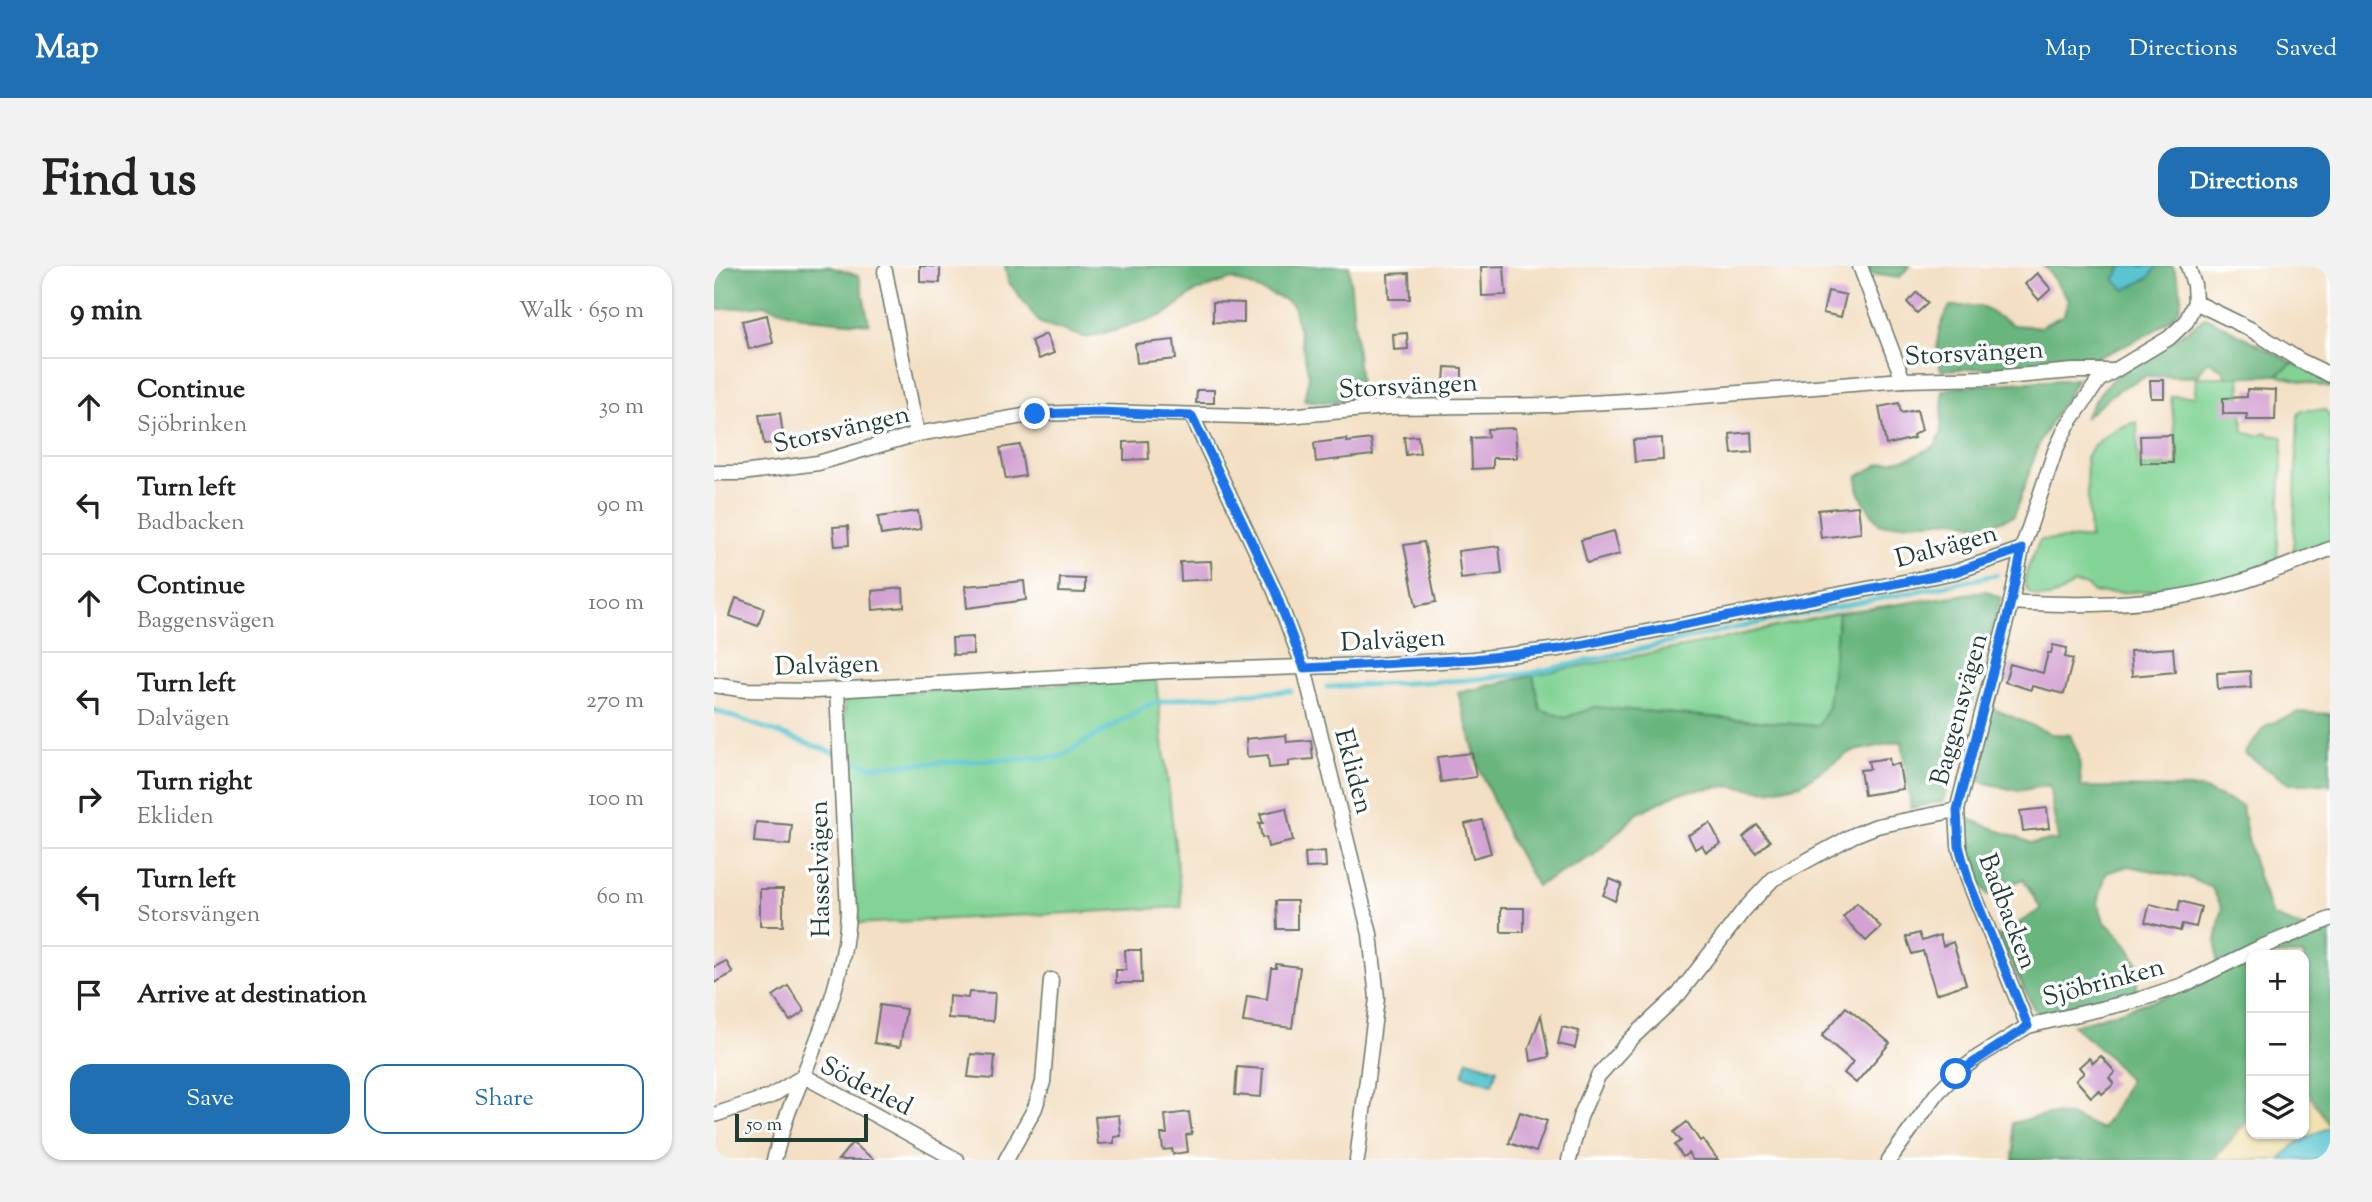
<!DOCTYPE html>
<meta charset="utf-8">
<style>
:root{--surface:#fff;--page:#f2f2f2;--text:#222;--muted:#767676;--line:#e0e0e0;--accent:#1f6fb2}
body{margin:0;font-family:"Sorts Mill Goudy",serif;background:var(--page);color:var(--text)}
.controls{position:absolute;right:21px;bottom:21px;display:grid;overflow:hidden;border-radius:14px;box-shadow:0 2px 5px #0004}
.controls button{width:63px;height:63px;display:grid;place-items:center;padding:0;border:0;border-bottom:2px solid var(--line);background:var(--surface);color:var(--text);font:35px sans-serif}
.scale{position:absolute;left:21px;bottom:18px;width:133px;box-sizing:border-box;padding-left:7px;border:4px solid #1f3d34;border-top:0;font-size:19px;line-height:24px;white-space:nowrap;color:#1f3d34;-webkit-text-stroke:5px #fff;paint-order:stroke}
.stop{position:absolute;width:21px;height:21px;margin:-16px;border:5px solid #1a73e8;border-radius:50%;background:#fff}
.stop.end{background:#1a73e8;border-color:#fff;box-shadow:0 2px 7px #0008}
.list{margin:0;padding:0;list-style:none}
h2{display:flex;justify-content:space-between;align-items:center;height:91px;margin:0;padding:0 28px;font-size:30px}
h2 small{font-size:23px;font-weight:400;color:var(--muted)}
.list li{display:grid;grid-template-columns:46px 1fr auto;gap:21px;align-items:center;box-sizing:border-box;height:98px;padding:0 28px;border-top:2px solid var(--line)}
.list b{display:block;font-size:26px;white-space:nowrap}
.list p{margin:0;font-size:23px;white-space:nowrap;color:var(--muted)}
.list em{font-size:23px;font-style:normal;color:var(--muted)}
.actions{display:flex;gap:14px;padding:21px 28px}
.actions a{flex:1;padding:16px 0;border:2px solid var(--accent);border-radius:21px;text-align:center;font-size:24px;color:var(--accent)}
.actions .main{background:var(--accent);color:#fff}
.icon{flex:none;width:38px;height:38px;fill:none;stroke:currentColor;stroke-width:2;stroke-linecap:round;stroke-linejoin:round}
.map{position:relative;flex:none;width:1616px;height:894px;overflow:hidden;border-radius:21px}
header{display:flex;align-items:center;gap:42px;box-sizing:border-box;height:98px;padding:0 35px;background:var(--accent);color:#fff}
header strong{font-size:33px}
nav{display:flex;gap:38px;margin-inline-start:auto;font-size:24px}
.intro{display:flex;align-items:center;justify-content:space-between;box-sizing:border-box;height:168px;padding:0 42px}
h1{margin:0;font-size:49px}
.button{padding:18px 32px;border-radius:21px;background:var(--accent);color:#fff;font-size:24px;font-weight:700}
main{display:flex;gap:42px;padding:0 42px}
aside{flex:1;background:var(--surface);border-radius:21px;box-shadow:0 2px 5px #0004}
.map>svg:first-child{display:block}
.green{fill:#82d394;stroke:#508864;stroke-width:2}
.forest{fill:#69b57e;stroke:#447959;stroke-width:2}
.sand{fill:#eeda9e;stroke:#868c69;stroke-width:2}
.water{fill:#58c5cf;stroke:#3c8182;stroke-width:2}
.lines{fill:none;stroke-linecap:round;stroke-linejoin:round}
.stream{stroke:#58c5cf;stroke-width:5}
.building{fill:#d3a2d3}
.minor-casing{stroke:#697666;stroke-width:17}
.minor{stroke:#fff;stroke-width:14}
.route{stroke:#1a73e8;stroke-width:9}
.labels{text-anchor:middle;stroke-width:7;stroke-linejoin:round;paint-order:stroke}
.street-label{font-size:26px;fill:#1f3d34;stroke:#fff}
</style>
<header>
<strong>Map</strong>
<nav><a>Map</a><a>Directions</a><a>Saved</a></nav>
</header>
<div class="intro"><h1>Find us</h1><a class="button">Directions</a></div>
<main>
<aside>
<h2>9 min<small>Walk · 650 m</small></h2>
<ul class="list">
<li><svg class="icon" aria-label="ahead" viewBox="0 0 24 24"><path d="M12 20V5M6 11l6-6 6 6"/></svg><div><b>Continue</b><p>Sjöbrinken</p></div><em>30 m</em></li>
<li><svg class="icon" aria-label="left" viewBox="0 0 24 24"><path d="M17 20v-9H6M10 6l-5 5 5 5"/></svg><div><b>Turn left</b><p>Badbacken</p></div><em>90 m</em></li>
<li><svg class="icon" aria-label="ahead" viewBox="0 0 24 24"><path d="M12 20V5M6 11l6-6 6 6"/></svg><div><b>Continue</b><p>Baggensvägen</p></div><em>100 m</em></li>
<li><svg class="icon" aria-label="left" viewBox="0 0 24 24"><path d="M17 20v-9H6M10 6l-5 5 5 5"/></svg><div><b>Turn left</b><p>Dalvägen</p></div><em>270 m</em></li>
<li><svg class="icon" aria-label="right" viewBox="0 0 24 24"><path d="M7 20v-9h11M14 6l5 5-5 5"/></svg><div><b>Turn right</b><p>Ekliden</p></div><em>100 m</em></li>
<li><svg class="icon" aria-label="left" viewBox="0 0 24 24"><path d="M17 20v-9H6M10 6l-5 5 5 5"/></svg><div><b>Turn left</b><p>Storsvängen</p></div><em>60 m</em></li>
<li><svg class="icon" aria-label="arrive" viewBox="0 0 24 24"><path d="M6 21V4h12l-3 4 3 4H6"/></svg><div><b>Arrive at destination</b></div></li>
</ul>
<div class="actions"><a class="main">Save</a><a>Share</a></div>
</aside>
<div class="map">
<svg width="1616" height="894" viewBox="0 0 1616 894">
<rect width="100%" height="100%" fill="#fff"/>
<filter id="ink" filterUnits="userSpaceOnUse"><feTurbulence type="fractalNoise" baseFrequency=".0143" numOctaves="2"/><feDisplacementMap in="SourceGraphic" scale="14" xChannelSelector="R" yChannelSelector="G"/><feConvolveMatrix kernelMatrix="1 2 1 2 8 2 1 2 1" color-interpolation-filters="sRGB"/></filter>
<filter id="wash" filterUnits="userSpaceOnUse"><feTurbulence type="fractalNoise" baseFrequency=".00686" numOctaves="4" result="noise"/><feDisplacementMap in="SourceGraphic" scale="28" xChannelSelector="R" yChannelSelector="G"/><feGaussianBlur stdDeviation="1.57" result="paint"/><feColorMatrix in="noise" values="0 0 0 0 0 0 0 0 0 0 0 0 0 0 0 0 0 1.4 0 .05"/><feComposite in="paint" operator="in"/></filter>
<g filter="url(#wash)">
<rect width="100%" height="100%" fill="#f3dfc3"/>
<g class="green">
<path d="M1579,97L1616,115V122L1563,109Z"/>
<path d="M1482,111H1526L1529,164C1537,170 1545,171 1553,166L1555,169L1569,171L1563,296C1509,320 1438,327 1380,327L1373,320L1360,317C1355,321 1348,327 1342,329C1331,334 1310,330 1311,316C1311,303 1321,287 1326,274L1376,272L1372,191C1383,172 1403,160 1423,156L1424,200H1464L1457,130H1481Z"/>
<path d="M1589,144H1611L1616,151V277L1579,291L1584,148Z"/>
<path d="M1125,347L1114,441L1104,460L881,441L851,452L826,443L819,409L985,378Z"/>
<path d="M442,414L468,641L142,658L130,429Z"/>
</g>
<g class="forest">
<path d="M0,0H113L145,10L155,58L94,52L50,39L0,44Z"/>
<path d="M291,0H635L647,130L620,137L590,134L595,110L579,39L569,33L518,13L482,25L450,49L373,72L326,57L294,15Z"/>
<path d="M1154,0H1196L1185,12L1157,8Z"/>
<path d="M1329,0H1459C1463,12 1471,31 1465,43C1453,65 1381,94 1357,98L1227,104C1220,77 1223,64 1236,40H1266L1299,59L1326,61L1350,49L1354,34L1334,4Z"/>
<path d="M1492,51L1579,97L1563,109L1511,111L1510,105L1494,95L1482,111L1433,110L1407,122L1370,152C1380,136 1389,120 1404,109C1432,87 1464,73 1492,51Z"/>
<path d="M1363,113L1326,175L1300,250L1271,261L1243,254L1166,259C1157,244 1140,229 1144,210L1166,198L1198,191L1221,180L1227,168L1229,124L1252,120Z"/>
<path d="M1272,325L1287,332L1230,535L1197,542L1188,475L1136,486L1087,518L1055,525L1014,520L966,526L924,547L880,589L823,620L795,571L765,502L744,427L819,409L826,443L851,452L881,441L1104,460L1114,441L1125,347Z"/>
<path d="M1276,441L1337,468L1356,469L1365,490L1367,521L1486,522L1528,540C1533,579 1544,614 1558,650L1599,666L1616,659V859L1593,824L1590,825V689H1537V851L1499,894H1299L1300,880L1298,857L1334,848L1355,849L1388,863L1406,833L1415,814L1392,788L1359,760L1491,718L1503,698L1502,676L1508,642L1498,622L1478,613L1415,600L1392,607L1384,637L1390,655L1412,677L1424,698L1422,729L1325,753L1284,670L1327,643L1309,613L1274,629C1256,606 1253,579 1250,551L1317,577L1344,574L1335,519L1304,525L1256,513Z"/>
<path d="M1585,446L1616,448V520L1614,518H1575L1530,487L1553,459Z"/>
</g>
<path class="sand" d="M1597,831L1616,861C1599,869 1576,877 1567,894H1499L1537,851V868H1590V835Z"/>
<g class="water">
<path d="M1409,0H1443L1435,12L1411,24L1400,14Z"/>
<path d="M754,794L783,803L778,818L749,809Z"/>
<path d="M1616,861V894H1567C1576,877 1599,869 1616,861Z"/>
</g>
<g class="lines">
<g class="stream">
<path d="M613,421L753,414L818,407L1021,362L1282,309"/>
<path d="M0,444L157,500L345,491L436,438L468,432L577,425"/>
</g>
</g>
<g id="blocks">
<g class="building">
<path d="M206,0L226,1V17L206,16Z"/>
<path d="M790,0L792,29L768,30L767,1Z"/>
<path d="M695,7L696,33H675L674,8Z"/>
<path d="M1323,7L1337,23L1325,34L1311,18Z"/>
<path d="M1114,25L1132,29L1127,51L1109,47Z"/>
<path d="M1203,26L1214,37L1203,47L1193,36Z"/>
<path d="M499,36L530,37V57L499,56Z"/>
<path d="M53,49L59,77L35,83L28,55Z"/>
<path d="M693,67L694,83L680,84L679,68Z"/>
<path d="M332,68L340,87L325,93L317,75Z"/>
<path d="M460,74L462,93L423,97L421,78Z"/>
<path d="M731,101L748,102V118L730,117Z"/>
<path d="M1436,114H1450V132H1437Z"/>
<path d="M1533,123L1562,124L1561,154H1532L1533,148H1509V132L1533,131Z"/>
<path d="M483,124H500V137H482Z"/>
<path d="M1185,137L1187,147L1203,144L1208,164L1199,169L1200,172L1172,179L1165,141Z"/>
<path d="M66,147L69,169L64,170L65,177L50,178L45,149Z"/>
<path d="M801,162L803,192H779V202L758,203L757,172L774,171L773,163Z"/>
<path d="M1037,166L1038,186L1018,188L1016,168Z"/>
<path d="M1458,169L1459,197H1427L1426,170Z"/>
<path d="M704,170L706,187L692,189L690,171Z"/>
<path d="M948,172L949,194L921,196L919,174Z"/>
<path d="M633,173V176L657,173L659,189L602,196L600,177Z"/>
<path d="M434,175L435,193L410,194V176Z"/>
<path d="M306,179L311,210L292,213L286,182Z"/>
<path d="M1144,240L1147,267L1107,272L1104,244Z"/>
<path d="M204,245L207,263L167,269L164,251Z"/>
<path d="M134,260L135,279L121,280L119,261Z"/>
<path d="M900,265L906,288L873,297L867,274Z"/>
<path d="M710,276L722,336L702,340L690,279Z"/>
<path d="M785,280L788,308L747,313L744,285Z"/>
<path d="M497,295L498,313L467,315L466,296Z"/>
<path d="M346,312L371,313V327L345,326Z"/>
<path d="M310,315L312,334L253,342L251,320Z"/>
<path d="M189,322L190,341L159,344L158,325Z"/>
<path d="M22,332L50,342L44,360L16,350Z"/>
<path d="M259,371V388L239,389L238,372Z"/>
<path d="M1339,379L1353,382L1351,391L1359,393L1350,428L1318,420L1317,424L1291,416L1296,398L1329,407L1334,387H1337Z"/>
<path d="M1459,382L1461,406L1418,410L1416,385Z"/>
<path d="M1536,405L1537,421L1504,423L1503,407Z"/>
<path d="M572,469L573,476L597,474L599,493L575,495V500L555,502L554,489L533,491L532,473Z"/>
<path d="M758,487L762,511L727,516L723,491Z"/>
<path d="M1175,492L1176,499L1185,498L1189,523L1150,529L1146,504L1156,503L1154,495Z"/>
<path d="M572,542L579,575L554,581L552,571L548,572L545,557H549L546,548Z"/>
<path d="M1333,542L1335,562L1309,565L1306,545Z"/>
<path d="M768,554L777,587L759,592L751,558Z"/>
<path d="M42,556L78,559L76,579L40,576Z"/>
<path d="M996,557L1007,578L992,586L988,579L981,583L974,569Z"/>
<path d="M1043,559L1056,575L1042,587L1029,571Z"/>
<path d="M611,585L612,601L592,602L591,587Z"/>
<path d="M896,613L908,618L901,635L889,629Z"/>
<rect x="46" y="623" width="23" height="37"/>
<path d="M562,635H583V663H563Z"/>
<path d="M1466,635L1487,641L1482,661L1468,658L1466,665L1431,656L1436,638L1464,645Z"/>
<path d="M1143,637L1167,661L1152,675L1129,651Z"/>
<rect x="787" y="642" width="23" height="24"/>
<path d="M1205,667L1208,675L1226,669L1229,680L1239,676L1252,718L1222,728L1209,685L1198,688L1192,671Z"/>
<path d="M411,684H427L428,717H402V704H412Z"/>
<path d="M12,695L19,707L0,717V701Z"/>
<path d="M562,698L586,701L578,762L529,756L533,730L553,733L557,702H562Z"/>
<path d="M74,720L91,745L76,755L59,730Z"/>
<path d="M255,726L281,727L279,755L234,752L235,730L254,732Z"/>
<path d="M166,739L192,743L186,781L160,777Z"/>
<path d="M1132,741L1176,777L1142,817L1130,807L1139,796L1108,770Z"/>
<path d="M827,749L835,791L817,795L815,782Z"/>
<path d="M848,761L865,765L861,782L844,778Z"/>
<path d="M257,788L281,790L279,813L254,811Z"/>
<path d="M1387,790L1401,806L1395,812L1400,818L1388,828L1385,824L1377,831L1362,814L1370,807L1365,801L1375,792L1379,797Z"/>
<path d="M523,801L549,803L547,831L521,829Z"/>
<path d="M475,846L478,868L472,869L474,886L459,888L458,883L449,884L447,868H453L451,849Z"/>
<path d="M806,846L833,855L822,886L795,877Z"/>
<path d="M405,849L407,870L400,871V877L384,878L381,851Z"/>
<path d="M973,856L986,875L989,873L1004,894H979L974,887L969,891L961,879L967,875L960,866Z"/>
<path d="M138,877L161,894H124Z"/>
</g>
</g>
</g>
<g filter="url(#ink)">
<use href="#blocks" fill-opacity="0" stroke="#697666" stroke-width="2"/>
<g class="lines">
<g class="minor-casing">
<g id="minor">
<path d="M1146,0L1189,114"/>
<path d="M171,5L203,168"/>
<path d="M1481,36L1538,64L1585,94L1616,109"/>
<path d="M478,150L561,325L590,402L656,668L663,732L643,894"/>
<path d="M0,207H28L104,197L203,168L321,148L387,146L562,151L674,141L838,139L949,133L1189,114L1278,112L1359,105H1396"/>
<path d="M1297,336C1360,340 1427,340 1489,326C1533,317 1574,299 1616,283"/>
<path d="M0,419L32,424L101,425L455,405L659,399L760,393L845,383L1241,306L1308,283"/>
<path d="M1243,544L1245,580L1255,616L1314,760"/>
<path d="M0,849L57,830L90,810L243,894"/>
<path d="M60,894C66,873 71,852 80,832C104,773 132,709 134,645L123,424"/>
<path d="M292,894L321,842L329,816L337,714"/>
<path d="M855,894L866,851L884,810L919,771L965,728L1029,645L1059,613L1140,569L1163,560L1243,544L1297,336L1308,283L1341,185L1353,160L1385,114L1455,72L1472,56L1481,36L1480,19L1474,0"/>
<path d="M1175,894L1224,826L1242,808L1264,791L1314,760L1424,734L1469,719L1545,682L1616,653"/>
</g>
</g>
<use href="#minor" class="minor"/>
</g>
</g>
<g class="lines" filter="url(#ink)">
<path class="route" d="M321,148L387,146L478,150L561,325L590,402L760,393L845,383L1241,306L1308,283L1297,336L1243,544L1245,580L1255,616L1314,760L1242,808"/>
</g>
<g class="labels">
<g class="street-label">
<text transform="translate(1260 86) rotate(-3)" y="9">Storsvängen</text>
<text transform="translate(694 119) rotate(-3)" y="9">Storsvängen</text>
<text transform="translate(127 162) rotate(-13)" y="9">Storsvängen</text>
<text transform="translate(1232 279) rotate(-15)" y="9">Dalvägen</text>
<text transform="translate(679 373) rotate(-3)" y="9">Dalvägen</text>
<text transform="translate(113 398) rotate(-2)" y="9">Dalvägen</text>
<text transform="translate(1244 443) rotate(-75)" y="9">Baggensvägen</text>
<text transform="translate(641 505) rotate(75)" y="9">Ekliden</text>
<text transform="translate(105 603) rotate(-91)" y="9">Hasselvägen</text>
<text transform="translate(1295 645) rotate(69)" y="9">Badbacken</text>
<text transform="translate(1389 715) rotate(-15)" y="9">Sjöbrinken</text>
<text transform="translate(153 819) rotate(27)" y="9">Söderled</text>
</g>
</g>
</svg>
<div class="controls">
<button>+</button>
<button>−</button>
<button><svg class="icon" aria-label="layers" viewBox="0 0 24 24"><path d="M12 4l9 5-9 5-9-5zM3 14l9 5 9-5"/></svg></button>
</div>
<div class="scale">50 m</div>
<div class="stop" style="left:1242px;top:808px"></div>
<div class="stop end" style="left:321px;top:148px"></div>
</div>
</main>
